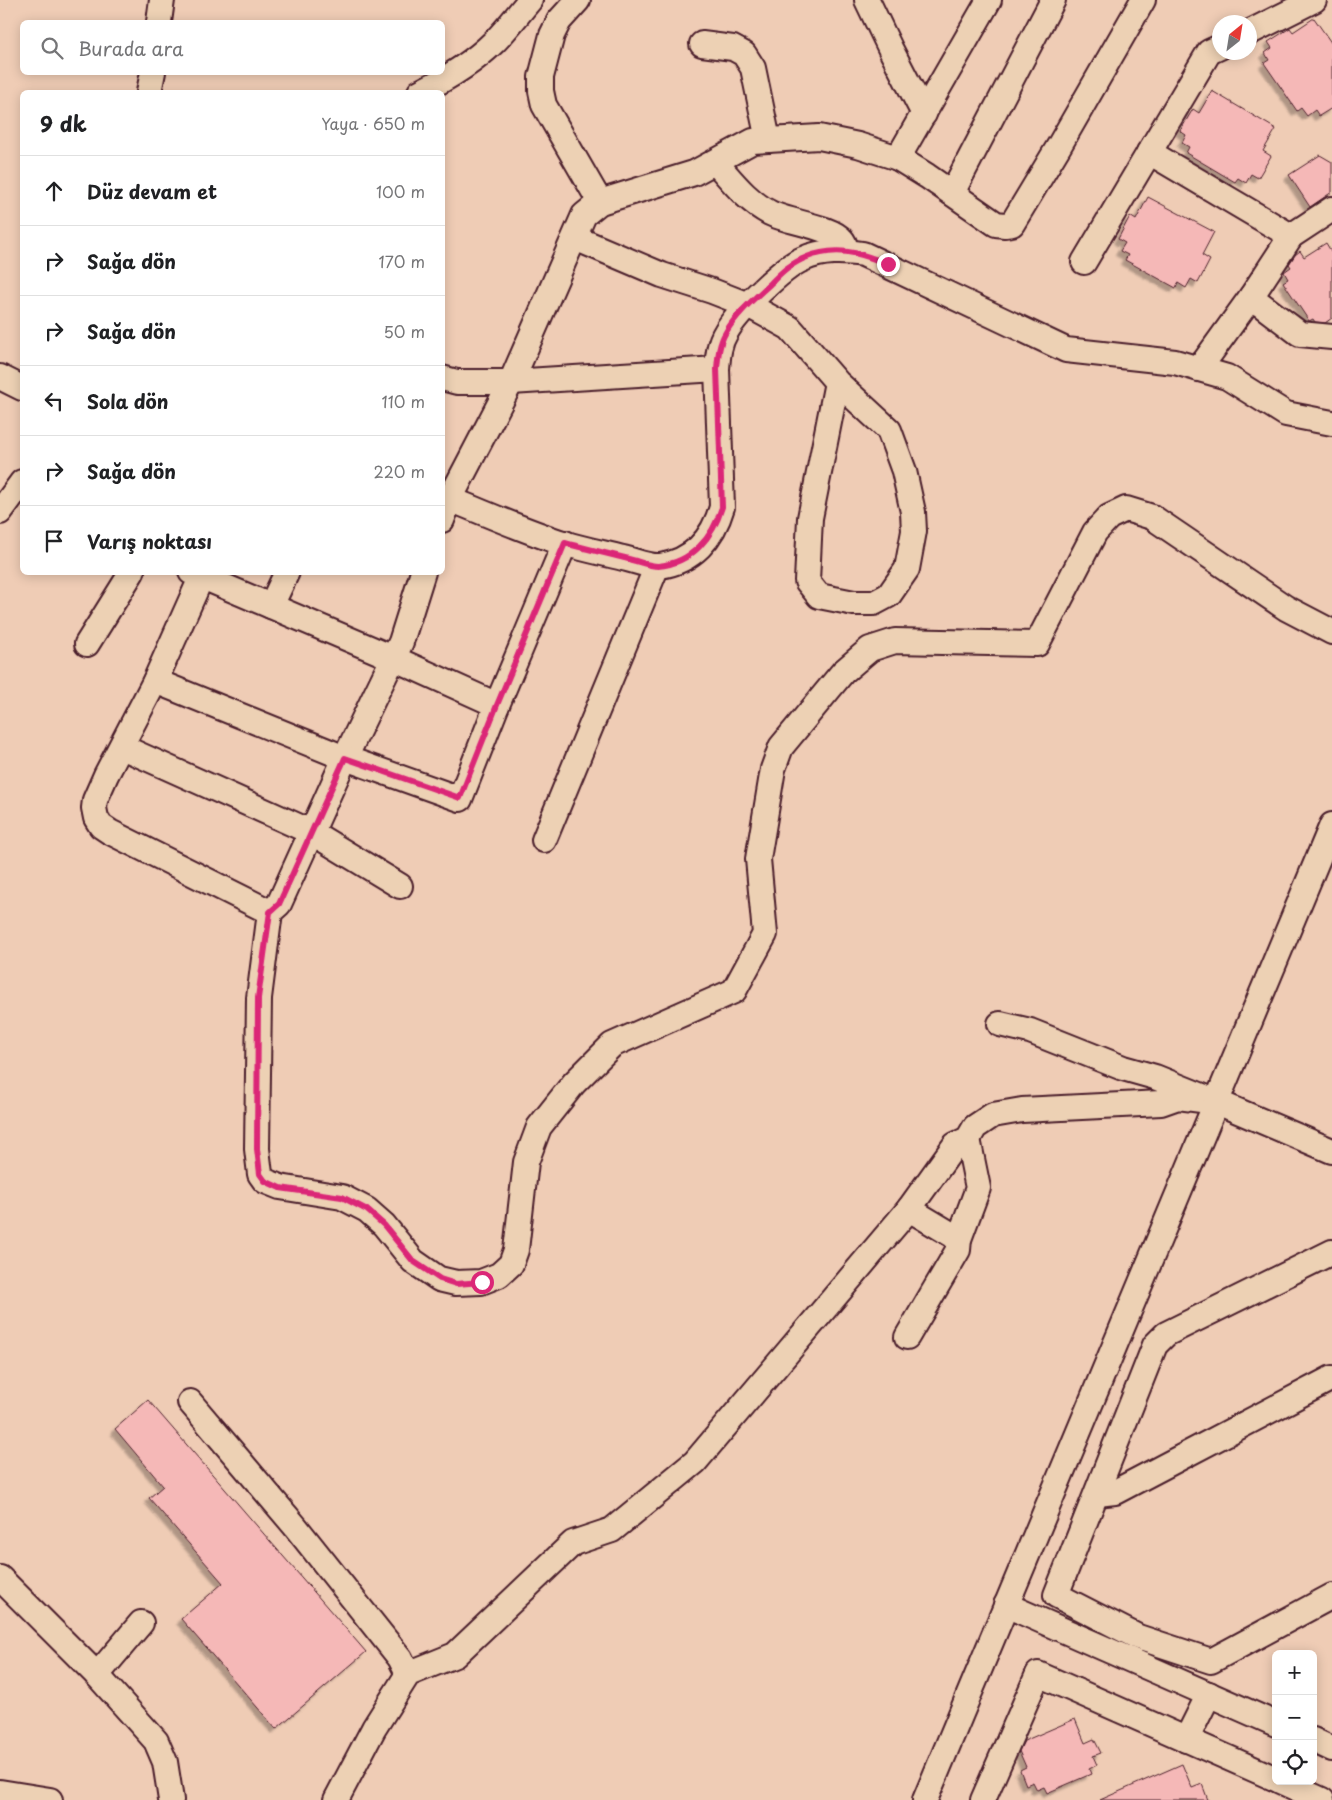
<!DOCTYPE html>
<html lang="tr">
<meta charset="utf-8">
<style>
:root{--surface:#fff;--page:#f2f2f2;--text:#202124;--muted:#757577;--line:#e0e0e0}
body{margin:0;font-family:"Playpen Sans",sans-serif;background:var(--page);color:var(--text)}
.controls{position:absolute;right:15px;bottom:15px;display:grid;overflow:hidden;border-radius:8px;box-shadow:0 2px 12px #0003}
.controls button{width:45px;height:45px;display:grid;place-items:center;padding:0;border:0;border-bottom:1px solid var(--line);background:var(--surface);color:var(--text);font:25px sans-serif}
.compass{position:absolute;left:1212px;top:15px;width:45px;height:45px;border-radius:50%;background:var(--surface);box-shadow:0 2px 12px #0003;rotate:30deg}
.stop{position:absolute;width:15px;height:15px;margin:-11px;border:4px solid #db2777;border-radius:50%;background:#fff}
.stop.end{background:#db2777;border-color:#fff;box-shadow:0 1px 5px #0008}
.list{margin:0;padding:0;list-style:none}
h2{display:flex;justify-content:space-between;align-items:center;height:65px;margin:0;padding:0 20px;font-size:21px}
h2 small{font-size:16px;font-weight:400;color:var(--muted)}
.list li{display:grid;grid-template-columns:32px 1fr auto;gap:15px;align-items:center;box-sizing:border-box;height:70px;padding:0 20px;border-top:1px solid var(--line)}
.list b{display:block;font-size:19px;white-space:nowrap}
.list em{font-size:16px;font-style:normal;color:var(--muted)}
.icon{flex:none;width:28px;height:28px;fill:none;stroke:currentColor;stroke-width:2;stroke-linecap:round;stroke-linejoin:round}
.map{position:relative;flex:none;width:1332px;height:1800px;overflow:hidden}
.search{position:absolute;background:var(--surface);box-shadow:0 2px 12px #0003;left:20px;top:20px;width:425px;height:55px;display:flex;align-items:center;gap:12px;box-sizing:border-box;padding:0 18px;border-radius:8px;color:var(--muted);font-size:19px}
.panel{position:absolute;background:var(--surface);box-shadow:0 2px 12px #0003;left:20px;top:90px;width:425px;height:485px;border-radius:8px}
.map>svg:first-child{display:block}
.building{fill:#f5b8b7;stroke:#4a1f2b;filter:url(#shadow)}
.lines{fill:none;stroke-linecap:round;stroke-linejoin:round}
.minor-casing{stroke:#4a1f2b;stroke-width:28}
.minor{stroke:#edd1b4;stroke-width:24}
.route{stroke:#db2777;stroke-width:6}
</style>
<div class="map">
<svg width="1332" height="1800" viewBox="0 0 1332 1800">
<defs>
<filter id="shadow"><feDropShadow dx="-4.5" dy="4.5" stdDeviation="1" flood-color="#0004"/></filter>
</defs>
<rect width="100%" height="100%" fill="#efccb5"/>
<filter id="ink" filterUnits="userSpaceOnUse"><feTurbulence type="fractalNoise" baseFrequency=".02" numOctaves="2"/><feDisplacementMap in="SourceGraphic" scale="10" xChannelSelector="R" yChannelSelector="G"/><feConvolveMatrix kernelMatrix="1 2 1 2 8 2 1 2 1" color-interpolation-filters="sRGB"/></filter>
<g filter="url(#ink)">
<g class="building">
<path d="M1314,18L1332,44V108L1319,116L1315,110L1307,116L1301,108L1297,111L1264,63L1269,60L1265,53L1272,48L1268,42L1290,28L1293,32Z"/>
<path d="M1212,91L1276,129L1263,151L1271,156L1258,178L1251,174L1246,183L1238,178L1235,182L1186,153L1189,147L1182,143L1186,135L1180,131L1193,109L1199,113Z"/>
<path d="M1320,155L1332,162V192L1310,207L1289,175Z"/>
<path d="M1148,197L1214,232L1202,255L1210,260L1198,283L1191,279L1186,288L1178,283L1176,288L1125,260L1128,255L1120,251L1125,243L1118,239L1130,216L1136,220Z"/>
<path d="M1326,243L1332,253V318L1325,323L1315,322L1313,319L1309,321L1283,282L1288,279L1284,272L1291,267L1289,264L1295,255L1300,251L1304,257Z"/>
<path d="M148,1400L366,1652L276,1729L181,1619L223,1583L149,1498L163,1486L115,1429Z"/>
<path d="M1075,1719L1085,1743L1094,1739L1101,1753L1093,1756L1097,1765L1089,1769L1091,1774L1047,1793L1044,1787L1037,1790L1033,1782L1026,1785L1020,1770L1026,1767L1019,1751L1024,1741Z"/>
<path d="M1182,1764L1192,1788L1202,1784L1208,1800H1100Z"/>
</g>
<g class="lines">
<g class="minor-casing">
<g id="minor">
<path d="M578,0L559,21L552,35L541,77V91L544,105L600,202"/>
<path d="M867,0L891,50L924,114"/>
<path d="M159,22L162,0"/>
<path d="M1250,32L1314,0"/>
<path d="M702,44L733,48L744,54L753,68L768,140"/>
<path d="M149,92L153,72"/>
<path d="M420,92C446,79 473,63 494,42C507,29 518,14 530,0"/>
<path d="M1149,152L1291,236"/>
<path d="M898,158L927,176L996,224L1005,225L1012,224L1059,146L1143,0"/>
<path d="M716,163C733,182 747,201 770,213C788,222 832,227 842,240C845,243 845,247 846,251"/>
<path d="M952,193L1053,0"/>
<path d="M575,238L662,275L712,291L748,305L790,328L837,382L889,430L904,471L913,512L914,531L907,569L889,595L874,603H854L819,596L807,581L810,518L837,382"/>
<path d="M1084,262L1209,52L1220,47"/>
<path d="M1251,297L1300,334L1332,337"/>
<path d="M1199,369L1251,297L1291,236L1332,209"/>
<path d="M0,377L22,388"/>
<path d="M442,378L457,382H511L717,369"/>
<path d="M442,496C483,512 522,530 563,543C583,549 603,553 623,558C633,560 649,567 660,566C693,561 713,538 722,507L717,369C718,356 719,343 726,332C737,312 783,267 803,259C823,250 843,251 863,254L1066,350L1175,362L1227,377L1286,414L1332,423"/>
<path d="M0,512L22,482"/>
<path d="M442,520L450,499L511,382L584,215L600,202L694,173L753,141L819,137L858,145L898,158L989,0"/>
<path d="M191,572L393,658L497,705"/>
<path d="M423,572L401,642L345,758L279,904L270,912L259,998L257,1149L260,1174L265,1181L280,1187L342,1197L367,1210L384,1225L413,1261L439,1279L456,1283L481,1282L499,1275L511,1264L516,1250L526,1162L539,1127L574,1083L612,1045L734,991L765,934L758,859L773,769L781,747L843,672L870,649L895,641L1037,644L1095,532L1109,517L1126,509L1152,517L1286,608L1332,632"/>
<path d="M201,578L155,681L106,775L95,800L94,808L96,818L101,826L110,832L270,912"/>
<path d="M271,606L287,572"/>
<path d="M87,644L132,572"/>
<path d="M155,681L345,758L460,799L497,705L565,543"/>
<path d="M122,747L311,832L400,886"/>
<path d="M544,840L657,566"/>
<path d="M1217,1102L1332,1151"/>
<path d="M909,1209L959,1239"/>
<path d="M1332,1252L1166,1334L1155,1345L1056,1595L1138,1637L1211,1661L1332,1596"/>
<path d="M907,1337L958,1250L959,1239L978,1188L968,1139"/>
<path d="M190,1402L295,1526L400,1658L408,1674"/>
<path d="M1097,1494L1115,1492L1332,1378"/>
<path d="M0,1578L97,1675L156,1741L165,1762L171,1800"/>
<path d="M1006,1605L1276,1724"/>
<path d="M97,1675L141,1623"/>
<path d="M1186,1740L1209,1694"/>
<path d="M1313,1740L1332,1749"/>
<path d="M1280,1781L1322,1800"/>
<path d="M0,1792L50,1800"/>
<path d="M336,1800L374,1728L408,1674L455,1655L573,1543L612,1530L695,1462L909,1209L955,1145L968,1139L975,1127L993,1115L1022,1110L1161,1103L1178,1097L1217,1102L1155,1077L1123,1068L1030,1031L1000,1024"/>
<path d="M925,1800L1332,825"/>
<path d="M983,1800L1038,1674L1276,1779"/>
</g>
</g>
<use href="#minor" class="minor"/>
</g>
</g>
<g class="lines" filter="url(#ink)">
<path class="route" d="M482,1282L456,1284L440,1279L413,1261L384,1225L367,1210L342,1197L280,1188L265,1181L260,1174L257,1149L258,998L270,912L279,904L345,758L460,798L497,705L565,543C587,549 610,554 632,560C640,562 650,566 658,566C692,563 713,537 722,507L717,369C718,357 719,343 726,332C737,313 754,299 770,284C776,278 782,271 790,266C799,260 810,255 821,253C846,248 865,255 888,264"/>
</g>
</svg>
<div class="controls">
<button>+</button>
<button>−</button>
<button><svg class="icon" aria-label="locate" viewBox="0 0 24 24"><circle cx="12" cy="12" r="6"/><path d="M12 2v4M12 18v4M2 12h4M18 12h4"/></svg></button>
</div>
<svg class="compass" viewBox="-18 -18 36 36"><path d="M0-13l5 13h-10z" fill="#e53935"/><path d="M0 13l5-13h-10z" fill="#757577"/></svg>
<div class="stop" style="left:482px;top:1282px"></div>
<div class="stop end" style="left:888px;top:264px"></div>
<div class="search"><svg class="icon" aria-label="search" viewBox="0 0 24 24"><circle cx="10" cy="10" r="6"/><path d="M15 15l6 6"/></svg>Burada ara</div>
<section class="panel">
<h2>9 dk<small>Yaya · 650 m</small></h2>
<ul class="list">
<li><svg class="icon" aria-label="ahead" viewBox="0 0 24 24"><path d="M12 20V5M6 11l6-6 6 6"/></svg><div><b>Düz devam et</b></div><em>100 m</em></li>
<li><svg class="icon" aria-label="right" viewBox="0 0 24 24"><path d="M7 20v-9h11M14 6l5 5-5 5"/></svg><div><b>Sağa dön</b></div><em>170 m</em></li>
<li><svg class="icon" aria-label="right" viewBox="0 0 24 24"><path d="M7 20v-9h11M14 6l5 5-5 5"/></svg><div><b>Sağa dön</b></div><em>50 m</em></li>
<li><svg class="icon" aria-label="left" viewBox="0 0 24 24"><path d="M17 20v-9H6M10 6l-5 5 5 5"/></svg><div><b>Sola dön</b></div><em>110 m</em></li>
<li><svg class="icon" aria-label="right" viewBox="0 0 24 24"><path d="M7 20v-9h11M14 6l5 5-5 5"/></svg><div><b>Sağa dön</b></div><em>220 m</em></li>
<li><svg class="icon" aria-label="arrive" viewBox="0 0 24 24"><path d="M6 21V4h12l-3 4 3 4H6"/></svg><div><b>Varış noktası</b></div></li>
</ul>
</section>
</div>
